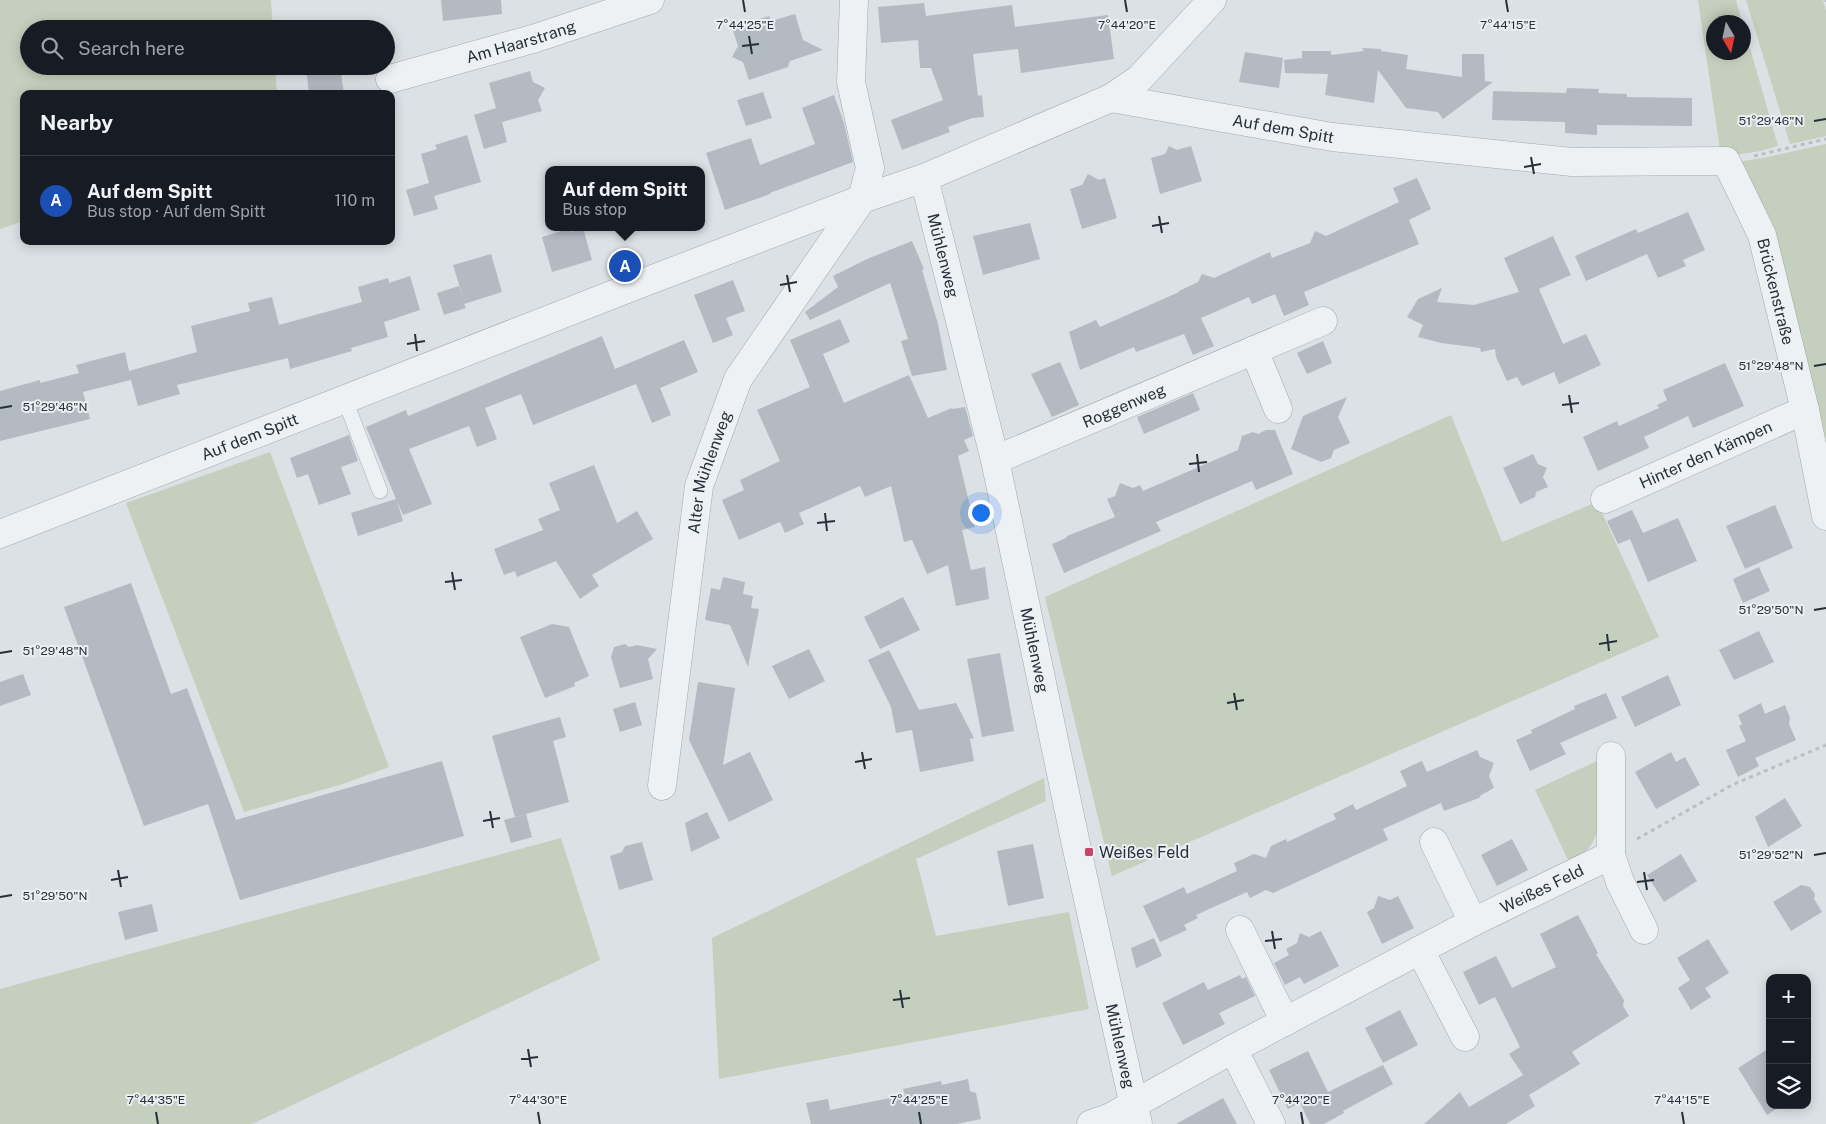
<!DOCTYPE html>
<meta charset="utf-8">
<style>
:root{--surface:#171b24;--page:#20242c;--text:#f1f3f6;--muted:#9ea1a6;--line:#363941;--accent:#0f766e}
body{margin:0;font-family:"Public Sans",sans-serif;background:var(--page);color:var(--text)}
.controls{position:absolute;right:15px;bottom:15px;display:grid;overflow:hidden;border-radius:10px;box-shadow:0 2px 12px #0003}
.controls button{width:45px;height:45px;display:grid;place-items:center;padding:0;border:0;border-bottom:1px solid var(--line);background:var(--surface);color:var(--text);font:25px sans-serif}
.compass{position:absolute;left:1706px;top:15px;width:45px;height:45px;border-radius:50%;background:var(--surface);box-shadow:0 2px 12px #0003;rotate:171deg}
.you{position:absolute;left:980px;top:512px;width:18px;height:18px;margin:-12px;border:4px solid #fff;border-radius:50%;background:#1a73e8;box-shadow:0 0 0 8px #1a73e833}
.badge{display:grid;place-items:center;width:32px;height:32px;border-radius:50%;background:var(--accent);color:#fff;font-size:16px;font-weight:700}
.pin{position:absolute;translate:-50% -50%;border:2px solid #fff;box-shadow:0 1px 5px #0006}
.popup{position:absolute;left:545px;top:166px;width:160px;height:65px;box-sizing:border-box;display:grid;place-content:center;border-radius:10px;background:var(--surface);filter:drop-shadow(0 1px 4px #0005);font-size:16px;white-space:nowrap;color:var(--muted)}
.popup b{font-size:19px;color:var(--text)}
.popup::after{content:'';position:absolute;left:50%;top:100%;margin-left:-10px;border:10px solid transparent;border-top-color:var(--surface)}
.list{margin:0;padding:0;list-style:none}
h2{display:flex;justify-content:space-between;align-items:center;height:65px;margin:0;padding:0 20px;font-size:21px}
h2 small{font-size:16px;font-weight:400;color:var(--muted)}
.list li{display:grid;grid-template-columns:32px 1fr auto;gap:15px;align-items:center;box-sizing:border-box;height:90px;padding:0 20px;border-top:1px solid var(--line)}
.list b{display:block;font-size:19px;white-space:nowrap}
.list p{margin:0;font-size:16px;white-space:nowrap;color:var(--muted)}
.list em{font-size:16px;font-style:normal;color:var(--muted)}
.icon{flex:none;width:28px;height:28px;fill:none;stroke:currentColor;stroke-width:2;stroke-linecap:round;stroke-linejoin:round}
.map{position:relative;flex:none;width:1826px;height:1124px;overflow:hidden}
.search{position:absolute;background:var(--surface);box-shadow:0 2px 12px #0003;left:20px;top:20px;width:375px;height:55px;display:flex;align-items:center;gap:12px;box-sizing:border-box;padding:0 18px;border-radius:28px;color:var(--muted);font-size:19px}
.panel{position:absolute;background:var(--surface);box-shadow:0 2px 12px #0003;left:20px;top:90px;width:375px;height:155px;border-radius:10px}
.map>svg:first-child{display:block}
.green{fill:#c4cfbd}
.building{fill:#b3bac2}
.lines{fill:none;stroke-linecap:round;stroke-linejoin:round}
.service-casing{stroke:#a2a8ae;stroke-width:16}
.minor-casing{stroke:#a2a8ae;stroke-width:29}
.path{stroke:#babfc4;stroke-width:3;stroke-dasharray:4 4;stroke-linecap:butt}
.service{stroke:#eef1f4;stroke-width:15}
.minor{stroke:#eef1f4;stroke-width:28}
.ticks{fill:none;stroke:#26303a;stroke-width:2}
.poi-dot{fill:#c64569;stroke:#ebeff3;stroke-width:2}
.labels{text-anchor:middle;stroke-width:4;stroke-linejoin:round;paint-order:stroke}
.street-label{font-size:16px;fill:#26303a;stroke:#ebeff3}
.poi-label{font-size:16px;fill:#26303a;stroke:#ebeff3;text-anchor:start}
.ticks-label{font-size:12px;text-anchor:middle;fill:#26303a;stroke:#ebeff3;stroke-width:4;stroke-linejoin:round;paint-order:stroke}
</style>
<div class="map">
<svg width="1826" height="1124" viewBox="0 0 1826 1124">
<rect width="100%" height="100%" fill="#dce1e5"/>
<g class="green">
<path d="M0,0H271L273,29H29V66H275L277,94H24V221L0,229Z"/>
<path d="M1698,0H1736L1742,22H1714V52H1744V27L1778,146L1761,151L1721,157Z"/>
<path d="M1746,0H1823L1826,11V136L1790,144Z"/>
<path d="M1826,144V482L1729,163L1763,158Z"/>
<path d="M1451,415L1502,542L1597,502L1659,637L1112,876L1045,597Z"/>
<path d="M270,452L389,767L343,784L244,812L126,503Z"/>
<path d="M1597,761C1598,788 1607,831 1586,851C1581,855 1575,858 1569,862L1535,790Z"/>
<path d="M1044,778L1046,801L916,859L936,936L1069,912L1089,1009L719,1079L712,938Z"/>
<path d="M561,838L600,960L252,1124H0V989Z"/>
</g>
<g class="building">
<path d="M441,0H501L502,14L443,21Z"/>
<path d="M924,3L926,16L1012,5L1015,27L1108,15L1114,59L1021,73L1018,49L973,54L978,96L982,95L984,117L972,118L948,127L950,132L902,150L891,120L943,100L931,68H920L918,40L881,43L878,7Z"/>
<path d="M795,14L803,40L823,50L790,61L788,67L749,80L743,62L732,57L738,46L732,28L769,16L771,21Z"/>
<path d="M1362,48L1381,49V51L1408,55L1406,69L1462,77V54H1484L1485,81L1493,82L1443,119L1438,112L1406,108L1378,70L1374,103L1325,95L1328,74L1285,73L1284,60L1302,58V51H1331V55L1364,51Z"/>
<path d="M1245,52L1283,58L1279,88L1239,82Z"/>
<path d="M306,66H340L344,94H309Z"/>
<path d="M530,71L533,82L545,88L538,100L542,111L502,122L507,142L484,149L474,115L496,108L489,83Z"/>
<path d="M1567,88L1599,89L1598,93L1627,94V97L1692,98V126L1597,125V135L1565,133V122L1492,120L1493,91L1566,93Z"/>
<path d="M763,92L772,118L746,126L737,100Z"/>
<path d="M834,95L844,123L853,162L770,193V194L725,210L706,153L751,138L760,165L815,144L802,108Z"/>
<path d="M467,135L481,182L434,196L438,209L414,216L406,190L429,183L421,154L437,149L435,145Z"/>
<path d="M1169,146L1177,150L1191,146L1202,181L1160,194L1151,158L1165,154Z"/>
<path d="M1088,174L1099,180L1105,178L1117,218L1082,229L1070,189L1082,185Z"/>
<path d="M1417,178L1431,209L1409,220L1419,244L1304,292L1309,305L1284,316L1275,294L1252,304L1249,297L1201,318L1214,346L1193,355L1184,334L1136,352L1134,347L1080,370L1069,332L1096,320L1100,327L1179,292V291L1198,282L1202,274L1214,278L1270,252L1272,258L1310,243L1315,231L1326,236L1399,202L1393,188Z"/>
<path d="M1688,212L1705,250L1683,260L1686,266L1658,278L1647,254L1586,281L1575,256L1636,229L1638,233Z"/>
<path d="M1030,223L1040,259L983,275L973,236Z"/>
<path d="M571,228L572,232L583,228L592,260L552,272L542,237Z"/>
<path d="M1553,236L1571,275L1539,289L1563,344L1586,334L1601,365L1559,384L1554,372L1522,386L1517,377L1507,381L1496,357L1495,349L1481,352L1480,348L1441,343L1418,337L1423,325L1407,317L1418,299L1442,288L1437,302L1474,305L1519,292L1504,258Z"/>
<path d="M912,241L924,269L922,270L938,324L947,370L912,376L901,341L908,339L890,283L810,320L805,312L838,287L833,276L867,259Z"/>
<path d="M491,254L502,292L464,304L466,308L444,315L437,293L459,286L464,301L453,265Z"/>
<path d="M410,276L420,310L384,322L388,337L351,348L352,351L290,369L288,358L177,385L180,394L138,406L131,380L83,392L90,419L0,441V391L40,380V383L79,373L76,365L125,352L129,371L197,352L191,326L250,311L248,303L272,297L279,325L362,302L358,287L388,278L389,283Z"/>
<path d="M733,280L745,311L726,318L733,335L713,343L694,295Z"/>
<path d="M840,319L850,342L823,354L844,403L909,375L928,418L952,408L953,409L965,407L973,436L964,440L969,451L958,456L975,527L962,530L971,570L985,567L989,599L956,606L948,565L927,574L912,540L904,542L891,486L865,497L860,486L799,513L804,524L785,533L780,522L739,540L722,500L744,490L740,480L780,461L757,410L810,387L790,340Z"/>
<path d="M602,336L615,369L684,340L698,372L660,388L671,415L652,423L636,384L533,425L521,394L485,408L497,439L477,447L469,426L409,449L432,504L403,515L397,501L403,521L358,536L351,513L396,499L366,427L406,410L408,416Z"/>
<path d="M1323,341L1332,363L1307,374L1297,353Z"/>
<path d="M1060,362L1079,405L1052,417L1031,374Z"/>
<path d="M1725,363L1744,406L1693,428L1688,416L1644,437L1649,448L1598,471L1583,437L1617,421L1619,426L1659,408L1657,405L1667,400L1663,390Z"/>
<path d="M1193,393L1200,410L1144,434L1137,417Z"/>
<path d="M1347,397L1338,417L1350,443L1334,450L1331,458L1321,462L1291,449L1303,416Z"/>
<path d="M1266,430H1275L1293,474L1256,490L1252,481L1156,522L1161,531L1064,573L1052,544L1066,538L1067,536L1115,517L1107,499L1115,496L1120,483L1133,488L1140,485L1143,491L1238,450L1242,436L1253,432L1258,434Z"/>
<path d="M349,435L358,461L341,467L351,494L319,505L308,474L297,478L290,458Z"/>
<path d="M1533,454L1538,464L1547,468L1543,477L1548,487L1536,492L1535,497L1520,504L1503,468Z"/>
<path d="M594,465L617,523L637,511L653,539L592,575L599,586L580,599L556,561L517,577L515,571L504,575L494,549L543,530L538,519L560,510L549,483Z"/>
<path d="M1775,505L1793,548L1745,569L1726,526Z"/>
<path d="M1632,510L1643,533L1678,518L1697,561L1648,582L1630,539L1618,544L1607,521Z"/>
<path d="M1759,567L1770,591L1743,603L1733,579Z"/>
<path d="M723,577L745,582L743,594L753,596L751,608L759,609L748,667L730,625L705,620L711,588L720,590Z"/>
<path d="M131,583L171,694L187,688L236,820L442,761L464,836L240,900L208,804L144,826L64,607Z"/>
<path d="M903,597L920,630L880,649L864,617Z"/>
<path d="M552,624L569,627L589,676L574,683L575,686L545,698L520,637Z"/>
<path d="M1759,631L1774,662L1734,680L1719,650Z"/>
<path d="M625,644L629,647L637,645L657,649L648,659L653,679L620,688L611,657L614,647Z"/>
<path d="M809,649L825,681L789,699L772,666Z"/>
<path d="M889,650L919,710L956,703L974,738L970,739L974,761L920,772L912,730L896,733L891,707L868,660Z"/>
<path d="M1000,653L1014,731L982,737L967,659Z"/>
<path d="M23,674L31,695L0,706V682Z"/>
<path d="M1668,675L1681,705L1635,727L1621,697Z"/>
<path d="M698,682L735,688L723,765L750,752L773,800L729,822L689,740Z"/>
<path d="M1606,693L1617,718L1560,743L1566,754L1530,771L1516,740L1532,733L1531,730L1575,709L1574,706Z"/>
<path d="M635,702L642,725L620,732L613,709Z"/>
<path d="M1761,703L1765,714L1785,705L1790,718L1789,724L1796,740L1755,758L1759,766L1738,777L1726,750L1746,741L1739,726L1742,724L1738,715Z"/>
<path d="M560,717L566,737L553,741L569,802L515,817L492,736Z"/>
<path d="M1477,750L1480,757L1494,763L1489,776L1494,788L1481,795L1479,798L1444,811L1441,803L1383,829L1388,840L1273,893L1266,890L1250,898L1247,892L1196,915L1198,918L1184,925L1187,930L1160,942L1143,906L1184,887L1187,894L1237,871L1234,863L1254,854L1266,858L1271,846L1286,839L1287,842L1336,819L1333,814L1353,804L1356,810L1407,786L1400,771L1422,761L1427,772Z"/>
<path d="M1671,752L1676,762L1685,757L1700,785L1656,809L1635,772Z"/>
<path d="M1785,798L1802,826L1768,847L1755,817Z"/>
<path d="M707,812L720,838L691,852L685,823Z"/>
<path d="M526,814L532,837L511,843L504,820Z"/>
<path d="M1512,839L1528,870L1497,886L1481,855Z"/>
<path d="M642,842L653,880L619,890L610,856L622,852L625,846Z"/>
<path d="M1033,844L1044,898L1008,906L997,851Z"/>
<path d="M1681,854L1697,881L1664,902L1647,875Z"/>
<path d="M1801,885L1810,887L1815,894L1814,899L1822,912L1791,931L1773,902Z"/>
<path d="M1378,896L1390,900L1398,896L1414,928L1382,944L1367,912L1374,908Z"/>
<path d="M152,904L158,931L125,940L118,912Z"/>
<path d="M1578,915L1598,953L1596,954L1624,1000L1623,1006L1629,1016L1572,1052L1580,1064L1529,1095L1535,1106L1506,1124H1424L1460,1092L1469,1107L1523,1075L1509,1054L1520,1047L1495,997L1479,1005L1463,972L1496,956L1512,988L1556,967L1540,934Z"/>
<path d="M1321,931L1339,966L1304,984L1300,977L1285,985L1274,963L1289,955L1286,949L1297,943L1300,933L1309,937Z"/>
<path d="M1154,938L1162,956L1136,968L1131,948Z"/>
<path d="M1708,939L1729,973L1705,988L1711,997L1691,1010L1678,988L1690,980L1677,958Z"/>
<path d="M1240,975L1242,979L1246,977L1255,996L1219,1013L1225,1024L1183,1045L1162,1003L1204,982L1208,990Z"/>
<path d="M1400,1010L1418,1045L1383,1063L1365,1028Z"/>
<path d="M1768,1049L1770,1105H1782L1767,1115L1738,1068Z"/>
<path d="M1308,1051L1328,1092L1383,1065L1393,1084L1343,1111L1344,1113L1324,1124H1310L1300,1103L1288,1109L1269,1070Z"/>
<path d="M968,1079L970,1091L976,1093L981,1119L957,1124H811L806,1103L828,1099L830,1110L905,1095L903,1089L941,1081L942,1085Z"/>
<path d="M1223,1098L1237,1124H1176Z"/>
</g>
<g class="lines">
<g class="service-casing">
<path id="service" d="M345,400L380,491"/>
</g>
<g class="minor-casing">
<g id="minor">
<path id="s1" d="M390,79L536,38L650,0"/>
<path id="s2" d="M1111,98L1332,137L1572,162L1726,161L1762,235L1805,410L1826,516"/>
<path id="s3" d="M924,178L995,460L1078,854L1138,1124"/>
<path d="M1254,350L1278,409"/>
<path id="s4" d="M995,460L1323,321"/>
<path id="s5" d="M1605,499L1805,410"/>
<path id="s6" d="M0,534L632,287L862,199L924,178L1111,98L1139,79L1212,0"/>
<path id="s7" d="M662,786L699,486L738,379L862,199L870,168L851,82L854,0"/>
<path d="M1434,842L1473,922"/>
<path d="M1611,855V756"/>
<path d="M1240,930L1285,1022"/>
<path d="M1420,950L1465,1037"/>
<path d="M1233,1049L1271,1124"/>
<path id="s8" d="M1091,1124L1109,1118L1233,1049L1473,922L1611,855L1620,882L1644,930"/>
</g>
</g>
<g class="path">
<path d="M1826,0V2"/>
<path d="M1754,156L1826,139"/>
<path d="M1637,839L1732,785L1826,745"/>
</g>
<use href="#service" class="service"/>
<use href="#minor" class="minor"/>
</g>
<path class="ticks" d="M743,0L745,12M1125,0L1127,12M1506,0L1508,12M749,36L752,54M742,46L759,44M1814,121L1826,119M1531,157L1534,174M1524,167L1541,164M1159,216L1162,233M1152,226L1169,223M787,275L790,292M780,285L797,282M415,334L417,351M407,344L425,341M1814,366L1826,364M1569,395L1572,413M1562,405L1579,403M0,408L12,406M1197,454L1199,472M1189,464L1207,462M825,513L827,531M817,523L835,521M452,572L455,590M445,582L462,580M1814,610L1826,608M1607,634L1609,651M1599,644L1617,641M0,653L12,651M1234,693L1237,710M1227,703L1244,700M862,752L865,769M855,762L872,759M490,811L493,828M483,821L500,818M1814,855L1826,853M118,870L121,887M1644,872L1647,890M111,880L128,877M1637,882L1654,880M0,897L12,895M1272,931L1275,949M1265,941L1282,939M900,990L903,1008M893,1000L910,998M528,1049L531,1067M521,1059L538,1057M156,1112L158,1124M538,1112L540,1124M919,1112L921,1124M1301,1112L1303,1124M1682,1112L1684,1124"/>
<rect class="poi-dot" x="1084" y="847" width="10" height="10" rx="2.5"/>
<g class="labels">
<g class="street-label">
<text dy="6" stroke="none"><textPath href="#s1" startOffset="136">Am Haarstrang</textPath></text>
<text dy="6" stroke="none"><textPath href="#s2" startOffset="175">Auf dem Spitt</textPath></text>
<text dy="6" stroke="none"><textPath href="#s3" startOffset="80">Mühlenweg</textPath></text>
<text dy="6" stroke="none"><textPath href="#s2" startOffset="760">Brückenstraße</textPath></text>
<text dy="6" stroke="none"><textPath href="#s4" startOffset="140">Roggenweg</textPath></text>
<text dy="6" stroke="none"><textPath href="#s6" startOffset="268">Auf dem Spitt</textPath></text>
<text dy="6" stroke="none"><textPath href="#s5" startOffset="110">Hinter den Kämpen</textPath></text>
<text dy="6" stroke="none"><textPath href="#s7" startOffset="318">Alter Mühlenweg</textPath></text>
<text dy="6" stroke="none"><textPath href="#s3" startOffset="485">Mühlenweg</textPath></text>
<text dy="6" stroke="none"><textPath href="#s8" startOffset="509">Weißes Feld</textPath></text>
<text dy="6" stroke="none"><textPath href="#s3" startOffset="890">Mühlenweg</textPath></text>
</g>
<g class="poi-label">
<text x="1099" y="858">Weißes Feld</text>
</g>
</g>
<g class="ticks-label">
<text x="745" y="29">7°44'25"E</text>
<text x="1127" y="29">7°44'20"E</text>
<text x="1508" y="29">7°44'15"E</text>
<text x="1771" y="125">51°29'46"N</text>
<text x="1771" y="370">51°29'48"N</text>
<text x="55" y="411">51°29'46"N</text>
<text x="1771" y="614">51°29'50"N</text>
<text x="55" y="655">51°29'48"N</text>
<text x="1771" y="859">51°29'52"N</text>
<text x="55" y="900">51°29'50"N</text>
<text x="156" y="1104">7°44'35"E</text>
<text x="538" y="1104">7°44'30"E</text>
<text x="919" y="1104">7°44'25"E</text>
<text x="1301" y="1104">7°44'20"E</text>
<text x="1682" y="1104">7°44'15"E</text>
</g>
</svg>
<div class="controls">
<button>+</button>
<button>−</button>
<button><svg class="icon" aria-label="layers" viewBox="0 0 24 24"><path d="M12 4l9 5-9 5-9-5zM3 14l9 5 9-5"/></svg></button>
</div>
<svg class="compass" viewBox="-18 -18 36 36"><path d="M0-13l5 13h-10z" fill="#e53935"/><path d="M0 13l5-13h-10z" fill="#9ea1a6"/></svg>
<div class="you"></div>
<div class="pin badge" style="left:625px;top:266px;background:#1a4fb4">A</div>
<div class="popup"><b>Auf dem Spitt</b>Bus stop</div>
<div class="search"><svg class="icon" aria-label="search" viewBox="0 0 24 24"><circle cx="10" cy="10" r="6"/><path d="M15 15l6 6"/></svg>Search here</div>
<section class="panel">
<h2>Nearby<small></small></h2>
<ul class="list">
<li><span class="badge" style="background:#1a4fb4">A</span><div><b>Auf dem Spitt</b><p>Bus stop · Auf dem Spitt</p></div><em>110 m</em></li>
</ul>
</section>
</div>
